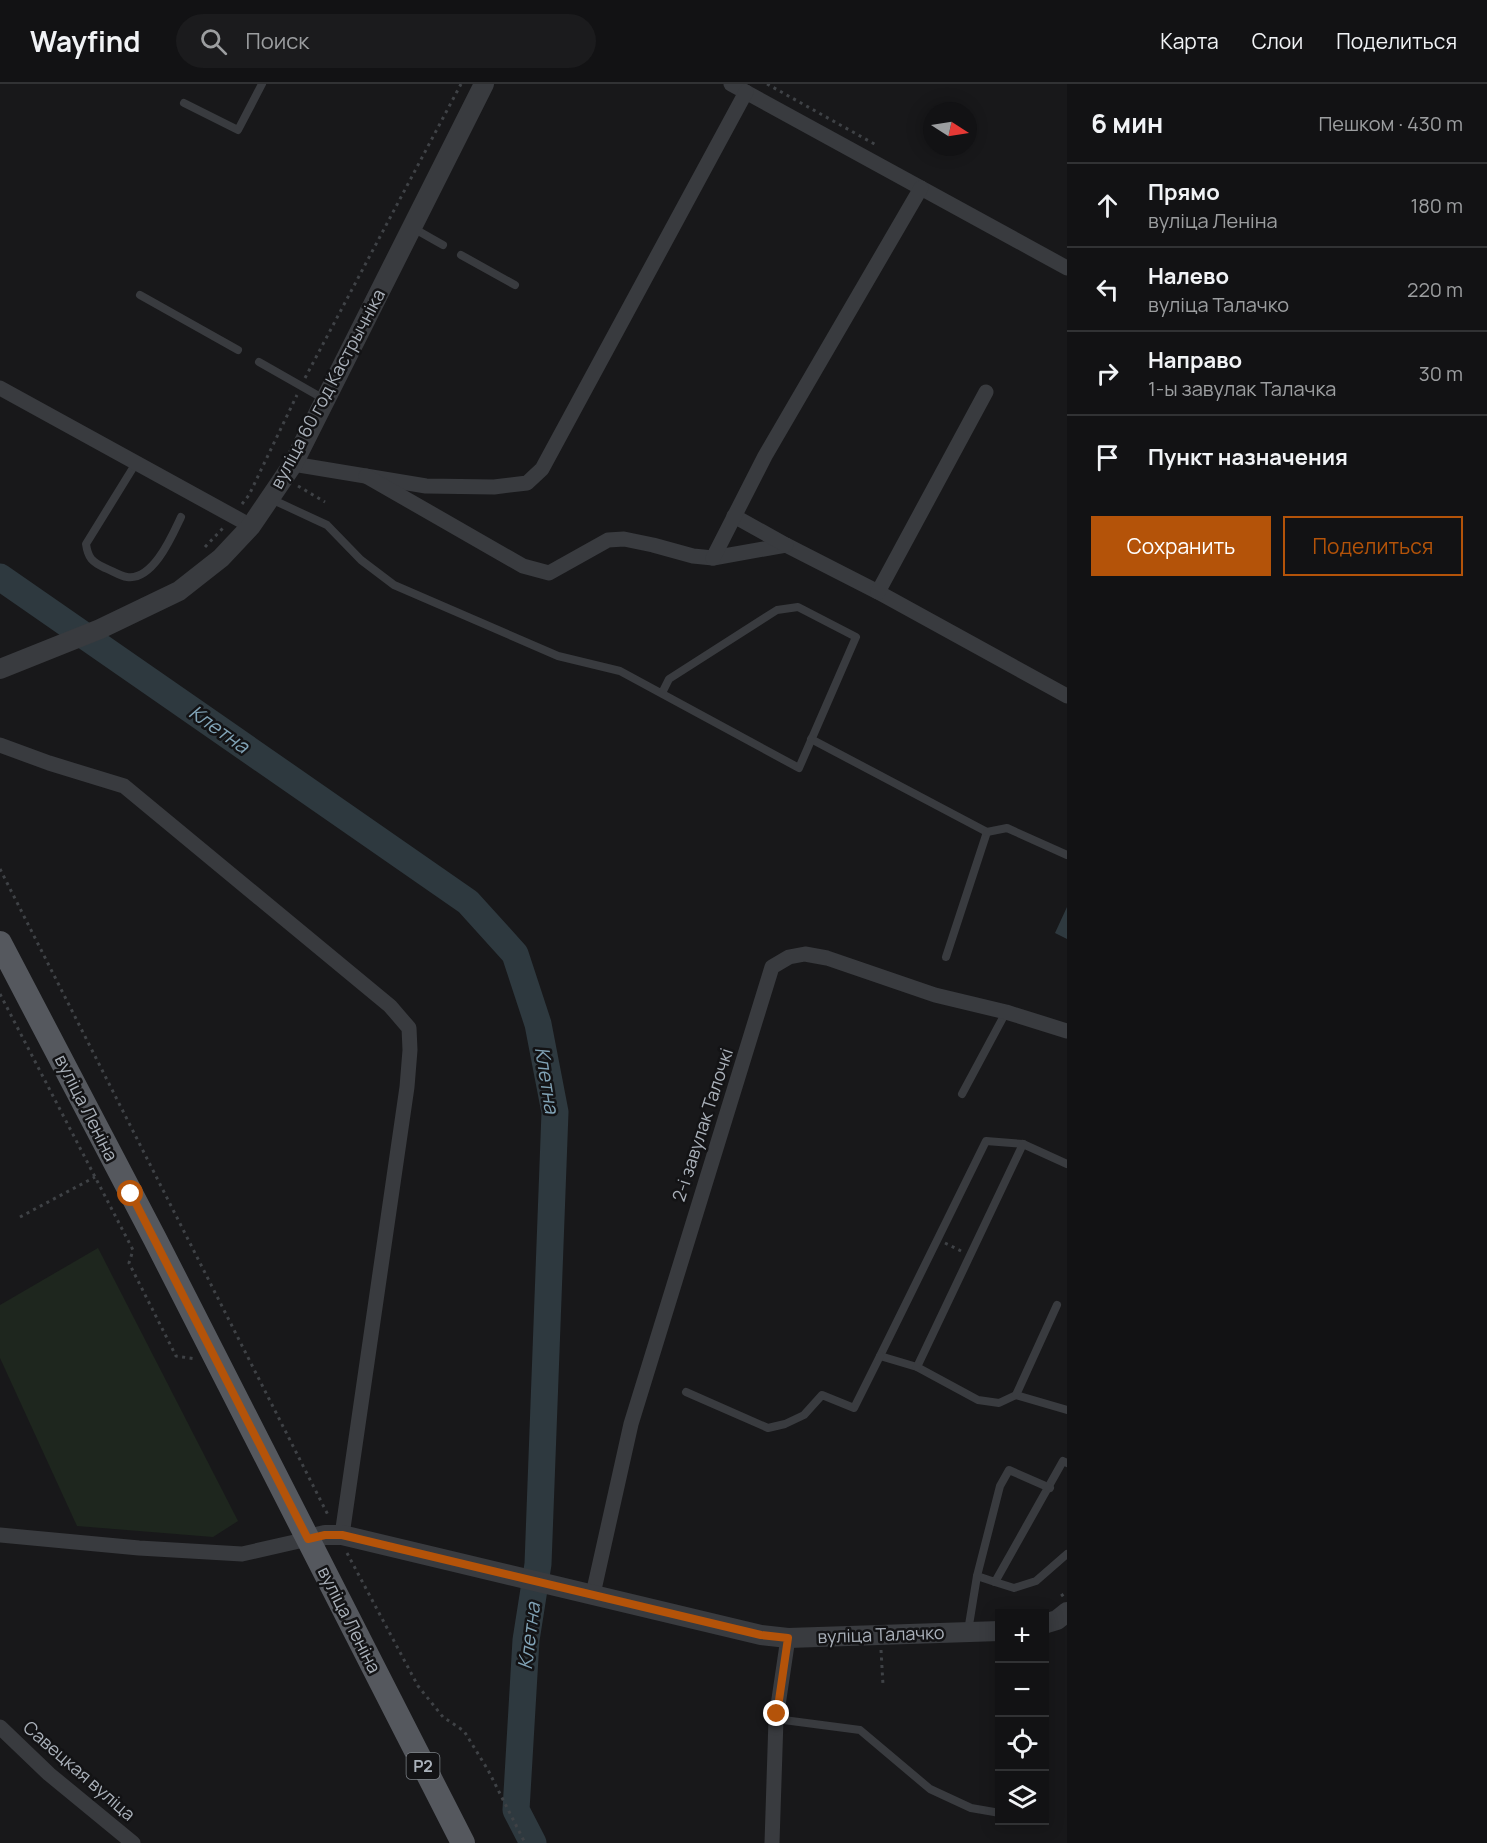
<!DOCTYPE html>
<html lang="ru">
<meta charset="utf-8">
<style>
:root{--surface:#121214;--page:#1b1b1d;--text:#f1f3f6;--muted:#9c9ea0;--line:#313234;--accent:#b45309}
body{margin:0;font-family:Manrope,sans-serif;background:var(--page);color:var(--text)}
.controls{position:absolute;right:18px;bottom:18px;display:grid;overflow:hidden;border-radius:0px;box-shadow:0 3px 15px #0003}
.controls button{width:54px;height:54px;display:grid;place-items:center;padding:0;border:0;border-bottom:2px solid var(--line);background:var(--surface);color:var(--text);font:30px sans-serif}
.compass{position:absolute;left:923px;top:18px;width:54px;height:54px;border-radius:50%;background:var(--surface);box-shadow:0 3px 15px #0003;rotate:102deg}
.stop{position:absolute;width:18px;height:18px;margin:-14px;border:4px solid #b45309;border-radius:50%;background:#fff}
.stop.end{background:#b45309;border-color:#fff;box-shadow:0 2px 6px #0008}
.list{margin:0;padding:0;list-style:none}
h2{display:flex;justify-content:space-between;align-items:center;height:78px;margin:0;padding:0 24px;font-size:26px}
h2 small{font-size:20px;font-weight:400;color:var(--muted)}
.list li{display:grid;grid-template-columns:39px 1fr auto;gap:18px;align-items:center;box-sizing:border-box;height:84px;padding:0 24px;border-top:2px solid var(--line)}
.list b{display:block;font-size:22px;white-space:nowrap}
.list p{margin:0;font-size:20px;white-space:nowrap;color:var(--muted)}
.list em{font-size:20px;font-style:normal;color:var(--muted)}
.actions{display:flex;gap:12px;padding:18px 24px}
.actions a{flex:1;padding:14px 0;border:2px solid var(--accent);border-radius:0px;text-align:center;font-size:21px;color:var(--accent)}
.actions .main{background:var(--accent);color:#fff}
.icon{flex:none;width:33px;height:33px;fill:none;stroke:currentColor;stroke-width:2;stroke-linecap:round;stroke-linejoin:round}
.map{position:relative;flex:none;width:1067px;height:1759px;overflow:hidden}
header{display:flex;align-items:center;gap:36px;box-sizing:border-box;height:84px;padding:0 30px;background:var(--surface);border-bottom:2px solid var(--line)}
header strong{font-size:28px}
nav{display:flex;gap:33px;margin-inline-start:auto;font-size:21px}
.search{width:420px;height:54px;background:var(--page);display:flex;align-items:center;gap:15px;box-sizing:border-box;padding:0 21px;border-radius:33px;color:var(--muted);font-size:22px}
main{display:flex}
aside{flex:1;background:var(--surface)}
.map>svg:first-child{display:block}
.green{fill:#1e261e}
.water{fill:#2e393f}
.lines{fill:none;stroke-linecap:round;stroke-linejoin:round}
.river{stroke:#2e393f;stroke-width:27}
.path{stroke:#3f4246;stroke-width:3;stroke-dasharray:3 4.5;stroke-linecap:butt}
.service{stroke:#393b3f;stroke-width:8}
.minor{stroke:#393b3f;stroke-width:15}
.tertiary{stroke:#393b3f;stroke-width:20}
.primary{stroke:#55585e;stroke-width:24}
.route{stroke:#b45309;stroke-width:8}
.labels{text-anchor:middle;stroke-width:5;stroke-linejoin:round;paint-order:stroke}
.shield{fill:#131315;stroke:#7d8288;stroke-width:1.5}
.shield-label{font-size:16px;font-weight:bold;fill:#aab1ba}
.street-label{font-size:18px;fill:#aab1ba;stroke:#131315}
.water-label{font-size:20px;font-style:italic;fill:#81a3b6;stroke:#131315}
</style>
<header>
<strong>Wayfind</strong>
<div class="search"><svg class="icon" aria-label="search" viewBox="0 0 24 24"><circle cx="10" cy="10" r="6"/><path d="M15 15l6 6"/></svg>Поиск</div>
<nav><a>Карта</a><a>Слои</a><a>Поделиться</a></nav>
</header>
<main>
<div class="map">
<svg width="1067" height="1759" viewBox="0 0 1067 1759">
<rect width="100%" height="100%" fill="#18181a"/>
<path class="green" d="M98,1164L238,1437L213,1453L77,1442L0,1274V1221Z"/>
<path class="water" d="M1067,823V855L1055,849Z"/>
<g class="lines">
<path class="river" d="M0,493L468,818L515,870L538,940L555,1028L538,1480L526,1556L516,1726L533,1759"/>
<g class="path">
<path d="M767,0L878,62"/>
<path d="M305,294L461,0"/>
<path d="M298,402L325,418"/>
<path d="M242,420L249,411L297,311"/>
<path d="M205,463L223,444"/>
<path d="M0,785L329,1433"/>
<path d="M0,910L133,1166L129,1179L176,1272L196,1275"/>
<path d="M20,1133L95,1093"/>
<path d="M945,1159L961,1167"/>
<path d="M347,1469L418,1602L443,1633L464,1647L488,1686L525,1759"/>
<path d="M1061,1512L1067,1508"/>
<path d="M881,1566L883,1601"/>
</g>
<g class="service">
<path d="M184,19L238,46L262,0"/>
<path d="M413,144L443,161"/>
<path d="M461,171L515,201"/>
<path d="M140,211L238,266"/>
<path d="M259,278L324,315"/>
<path d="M136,379L86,460C88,474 92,478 105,484C111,486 120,492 127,493C153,497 172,452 181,433"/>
<path d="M271,415L327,441L361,476L394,501L558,572L620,587L799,684L856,553L798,523L777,526L669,595L662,609"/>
<path d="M811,655L987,748L946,873"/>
<path d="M987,748L1007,744L1067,771"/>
<path d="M962,1010L1006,928"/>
<path d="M1023,1060L986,1057L880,1272L917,1283L978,1316L999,1319L1016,1311L1067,1326"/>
<path d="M917,1283L1023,1060L1067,1080"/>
<path d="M686,1308L768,1344L785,1340L804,1331L822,1311L854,1324L880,1272"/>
<path d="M1016,1311L1057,1221"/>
<path d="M977,1492L995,1498L1063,1377L1067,1379"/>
<path d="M995,1498L1014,1504L1036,1497L1067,1470"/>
<path d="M968,1547L977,1492L1000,1402L1009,1386L1050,1404"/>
<path d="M776,1635L860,1646L930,1705L971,1724L1000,1729"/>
</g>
<g class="minor">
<path d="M731,0L1067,184"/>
<path d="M0,304L251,442"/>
<path d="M293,380L426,402L494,403L527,399L542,385L746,8"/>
<path d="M366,392L523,482L549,489L608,456L624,455L653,461L693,472L713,474L786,461L878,508L1067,612"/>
<path d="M734,432L786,461"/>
<path d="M713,474L765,372L921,104"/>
<path d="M878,508L986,308"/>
<path d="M0,661L49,679L124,702L390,922L409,944L410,966L407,1003L342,1451"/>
<path d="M0,1451L139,1464L242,1470L308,1455"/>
<path d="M593,1510L631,1340L772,883L789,873L805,870L827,874L935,911L1006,928L1067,947"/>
<path d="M0,1643L49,1690L133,1759"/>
<path d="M772,1759L776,1635L788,1554"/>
</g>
<g class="tertiary">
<path d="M0,585L100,545L179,507L221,474L251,442L293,380L484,0"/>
<path d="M308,1455L325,1451H342L761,1551L788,1554L1000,1547"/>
<path d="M1044,1540L1057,1536L1067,1528"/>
</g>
<path class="primary" d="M0,859L155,1155L463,1759"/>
</g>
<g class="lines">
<path class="route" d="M131,1110L308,1455L325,1451H342L761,1551L788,1554L777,1630"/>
</g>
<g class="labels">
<rect class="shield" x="406.5" y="1669" width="33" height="26" rx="4.5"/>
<g class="shield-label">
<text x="423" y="1688">Р2</text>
</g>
<g class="street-label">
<text transform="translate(328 305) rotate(-62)" y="6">вуліца 60 год Кастрычніка</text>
<text transform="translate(86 1024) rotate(63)" y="6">вуліца Леніна</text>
<text transform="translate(703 1041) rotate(-72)" y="6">2-і завулак Талочкі</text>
<text transform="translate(349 1536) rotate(63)" y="6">вуліца Леніна</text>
<text transform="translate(881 1551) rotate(-2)" y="6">вуліца Талачко</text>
<text transform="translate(79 1687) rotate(41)" y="6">Савецкая вуліца</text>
</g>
<g class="water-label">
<text transform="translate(219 645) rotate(35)" y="7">Клетна</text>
<text transform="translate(547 996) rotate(81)" y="7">Клетна</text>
<text transform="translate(529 1552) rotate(-83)" y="7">Клетна</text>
</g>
</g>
</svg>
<div class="controls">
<button>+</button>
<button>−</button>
<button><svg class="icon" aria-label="locate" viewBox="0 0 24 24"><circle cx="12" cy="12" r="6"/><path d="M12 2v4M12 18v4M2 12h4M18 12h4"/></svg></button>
<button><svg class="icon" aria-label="layers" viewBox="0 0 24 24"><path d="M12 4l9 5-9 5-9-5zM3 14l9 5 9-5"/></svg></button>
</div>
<svg class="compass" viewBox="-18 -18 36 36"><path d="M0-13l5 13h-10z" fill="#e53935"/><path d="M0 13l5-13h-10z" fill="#9c9ea0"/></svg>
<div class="stop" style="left:131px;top:1110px"></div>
<div class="stop end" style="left:777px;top:1630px"></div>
</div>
<aside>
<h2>6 мин<small>Пешком · 430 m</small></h2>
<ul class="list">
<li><svg class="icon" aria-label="ahead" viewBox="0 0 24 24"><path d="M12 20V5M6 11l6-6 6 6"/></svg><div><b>Прямо</b><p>вуліца Леніна</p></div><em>180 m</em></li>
<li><svg class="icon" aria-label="left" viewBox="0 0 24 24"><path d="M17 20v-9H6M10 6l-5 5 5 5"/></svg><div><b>Налево</b><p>вуліца Талачко</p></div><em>220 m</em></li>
<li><svg class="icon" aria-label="right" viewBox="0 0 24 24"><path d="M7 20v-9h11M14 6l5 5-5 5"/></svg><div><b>Направо</b><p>1-ы завулак Талачка</p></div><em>30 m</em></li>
<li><svg class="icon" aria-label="arrive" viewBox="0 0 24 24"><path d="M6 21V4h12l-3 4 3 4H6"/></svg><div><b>Пункт назначения</b></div></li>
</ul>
<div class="actions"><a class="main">Сохранить</a><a>Поделиться</a></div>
</aside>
</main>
